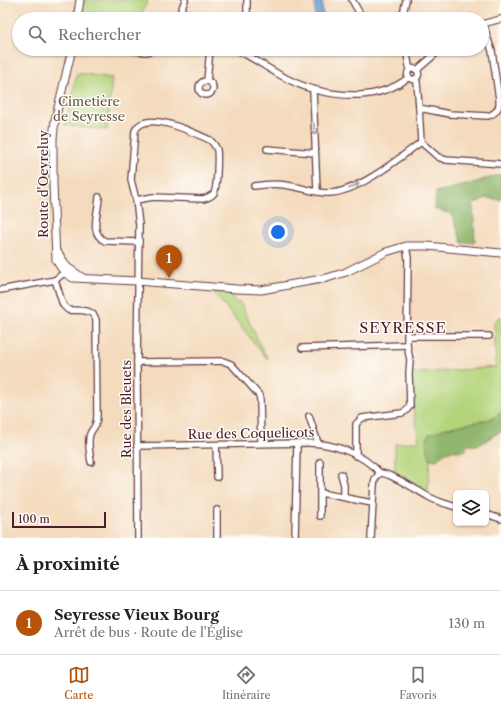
<!DOCTYPE html>
<html lang="fr">
<meta charset="utf-8">
<style>
:root{--surface:#fff;--page:#f2f2f2;--text:#202124;--muted:#757577;--line:#e0e0e0;--accent:#b45309}
body{margin:0;font-family:"Libre Caslon Text",serif;background:var(--page);color:var(--text)}
.controls{position:absolute;right:12px;bottom:12px;display:grid;overflow:hidden;border-radius:6px;box-shadow:0 1px 3px #0004}
.controls button{width:36px;height:36px;display:grid;place-items:center;padding:0;border:0;border-bottom:1px solid var(--line);background:var(--surface);color:var(--text);font:20px sans-serif}
.scale{position:absolute;left:12px;bottom:10px;width:94px;box-sizing:border-box;padding-left:4px;border:2px solid #4a1f2b;border-top:0;font-size:11px;line-height:14px;white-space:nowrap;color:#4a1f2b;-webkit-text-stroke:3px #fdfcf7;paint-order:stroke}
.you{position:absolute;left:278px;top:232px;width:14px;height:14px;margin:-10px;border:3px solid #fff;border-radius:50%;background:#1a73e8;box-shadow:0 0 0 6px #1a73e833}
.badge{display:grid;place-items:center;width:26px;height:26px;border-radius:50%;background:var(--accent);color:#fff;font-size:13px;font-weight:700}
.pin{position:absolute;translate:-50% -33px;filter:drop-shadow(0 1px 2px #0008)}
.pin::after{content:'';position:absolute;top:21px;width:14px;height:12px;background:inherit;clip-path:polygon(0 0,100% 0,50% 100%)}
.list{margin:0;padding:0;list-style:none}
h2{display:flex;justify-content:space-between;align-items:center;height:52px;margin:0;padding:0 16px;font-size:17px}
h2 small{font-size:13px;font-weight:400;color:var(--muted)}
.list li{display:grid;grid-template-columns:26px 1fr auto;gap:12px;align-items:center;box-sizing:border-box;height:64px;padding:0 16px;border-top:1px solid var(--line)}
.list b{display:block;font-size:15px;white-space:nowrap}
.list p{margin:0;font-size:13px;white-space:nowrap;color:var(--muted)}
.list em{font-size:13px;font-style:normal;color:var(--muted)}
.icon{flex:none;width:22px;height:22px;fill:none;stroke:currentColor;stroke-width:2;stroke-linecap:round;stroke-linejoin:round}
.map{position:relative;flex:none;width:501px;height:538px;overflow:hidden}
.search{position:absolute;background:var(--surface);box-shadow:0 1px 3px #0004;left:12px;right:12px;top:12px;height:44px;display:flex;align-items:center;gap:10px;box-sizing:border-box;padding:0 14px;border-radius:22px;color:var(--muted);font-size:15px}
.sheet{height:116px;background:var(--surface)}
nav{display:flex;justify-content:space-around;align-items:center;box-sizing:border-box;height:56px;border-top:1px solid var(--line);background:var(--surface);font-size:11px;color:var(--muted)}
nav a{display:grid;justify-items:center;gap:2px}
nav .on{color:var(--accent)}
.map>svg:first-child{display:block}
.green{fill:#b4d47c;stroke:#7f7a54}
.forest{fill:#8fb66c;stroke:#6c6a4c}
.water{fill:#689fd6;stroke:#595f80}
.lines{fill:none;stroke-linecap:round;stroke-linejoin:round}
.minor-casing{stroke:#643b41;stroke-width:8}
.tertiary-casing{stroke:#643b41;stroke-width:9}
.minor{stroke:#fff;stroke-width:5.5}
.tertiary{stroke:#fff;stroke-width:7}
.oneway{stroke:#ae9aa0}
.labels{text-anchor:middle;stroke-width:3;stroke-linejoin:round;paint-order:stroke}
.park-label{font-size:13px;fill:#6a5543;stroke:#fdfcf7}
.street-label{font-size:13px;fill:#4a1f2b;stroke:#fdfcf7}
.quarter-label{font-size:15px;letter-spacing:1px;fill:#4a1f2b;stroke:#fdfcf7}
</style>
<div class="map">
<svg width="501" height="538" viewBox="0 0 501 538">
<rect width="100%" height="100%" fill="#fdfcf7"/>
<filter id="ink" filterUnits="userSpaceOnUse"><feTurbulence type="fractalNoise" baseFrequency=".025" numOctaves="2"/><feDisplacementMap in="SourceGraphic" scale="8" xChannelSelector="R" yChannelSelector="G"/><feConvolveMatrix kernelMatrix="1 2 1 2 8 2 1 2 1" color-interpolation-filters="sRGB"/></filter>
<filter id="wash" filterUnits="userSpaceOnUse"><feTurbulence type="fractalNoise" baseFrequency=".012" numOctaves="4" result="noise"/><feDisplacementMap in="SourceGraphic" scale="16" xChannelSelector="R" yChannelSelector="G"/><feGaussianBlur stdDeviation="0.9" result="paint"/><feColorMatrix in="noise" values="0 0 0 0 0 0 0 0 0 0 0 0 0 0 0 0 0 1.4 0 .05"/><feComposite in="paint" operator="in"/></filter>
<g filter="url(#wash)">
<rect width="100%" height="100%" fill="#f4dbbe"/>
<g class="green">
<path d="M77,0H148L139,19H74Z"/>
<path d="M77,73L112,78L107,130L65,125Z"/>
<path d="M213,291L231,293L235,303L240,302L263,351L268,358L267,359Z"/>
<path d="M501,316V413L491,419L471,424L426,442L430,459L428,492L395,472V444L419,441L413,408L410,374L496,367L494,322Z"/>
</g>
<g class="forest">
<path d="M501,174V200L486,198L473,204L475,242L462,243L452,214L435,209L436,192L463,186Z"/>
<path d="M501,413V432H499L479,445H467L465,451C451,451 447,448 437,460L430,459L426,442L429,434L446,428L491,419Z"/>
</g>
<path class="water" d="M315,0H322L323,18L321,19H315Z"/>
</g>
<g filter="url(#ink)">
<g class="lines">
<g class="minor-casing">
<g id="minor">
<path d="M352,0L363,19"/>
<path d="M178,19L185,0"/>
<path d="M247,19V0"/>
<path d="M402,19L406,0"/>
<path d="M482,24L501,19"/>
<path d="M120,49L146,52L158,49"/>
<path d="M235,49C251,56 265,67 280,75C306,90 331,96 360,95C377,94 396,88 409,77"/>
<path d="M406,49L409,66L411,69"/>
<circle cx="413" cy="74" r="5.5"/>
<path d="M417,70L441,49"/>
<path d="M415,79L417,82L419,108L450,114L488,116C497,113 500,108 499,99L492,51L483,24"/>
<circle cx="206" cy="88" r="7"/>
<path d="M207,81L210,49"/>
<path d="M313,90L317,191"/>
<path d="M419,108L421,142"/>
<path d="M421,142L438,157L446,160L501,164"/>
<path d="M267,149L315,153"/>
<path d="M254,186C266,184 279,183 291,186C303,188 316,193 327,193C356,194 398,159 421,142"/>
<path d="M99,197C99,212 88,233 105,241L139,242"/>
<path d="M136,200L153,197L203,199C207,198 211,197 214,193C217,189 218,156 217,150C216,146 213,143 210,140C194,133 145,108 135,131L131,180L136,200L139,225L137,362L138,538"/>
<path d="M55,280L63,305L68,310C79,311 93,308 96,320L97,416C96,429 94,425 90,434C87,442 90,454 91,462"/>
<path d="M0,290L55,280L64,273"/>
<path d="M408,336H489"/>
<path d="M302,348L407,345"/>
<path d="M137,362L223,361L231,364L259,395L260,400L261,443"/>
<path d="M309,416L318,443"/>
<path d="M216,445L217,477"/>
<path d="M137,446L308,443C333,443 363,454 380,473"/>
<path d="M356,456V424L362,418L402,413L406,411L410,406L409,373L410,360L407,345L408,258L406,246"/>
<path d="M320,462V516"/>
<path d="M380,473C391,473 418,491 429,497C438,502 447,504 456,507"/>
<path d="M341,474L344,485V497"/>
<path d="M321,493L372,503"/>
<path d="M486,514L501,519"/>
<path d="M217,538V510"/>
<path d="M295,538L297,443"/>
<path d="M371,538L374,485L375,479L380,473"/>
</g>
</g>
<g class="tertiary-casing">
<g id="tertiary">
<path d="M77,19L80,0"/>
<path d="M72,49L55,120L53,138V183L56,260C61,268 64,274 73,278L137,281L237,289L261,290L327,278L346,272L386,252L406,246H427L501,253"/>
<path d="M58,253L67,267L83,278"/>
</g>
</g>
<use href="#minor" class="minor"/>
<use href="#tertiary" class="tertiary"/>
</g>
<defs><path id="oneway-shaft" d="M-6 0H5M1.5-3L5.5 0L1.5 3" fill="none" stroke-width="1.6" stroke-linecap="round" stroke-linejoin="round"/></defs>
<g class="oneway">
<use href="#oneway-shaft" transform="translate(314 129) rotate(88)"/>
<use href="#oneway-shaft" transform="translate(354 186) rotate(-27)"/>
</g>
</g>
<g class="labels">
<g class="park-label">
<text x="89" y="106">Cimetière<tspan x="89" dy="15">de Seyresse</tspan></text>
</g>
<g class="street-label">
<text transform="translate(43 184) rotate(-90)" y="5">Route d'Oeyreluy</text>
<text transform="translate(126 409) rotate(-90)" y="5">Rue des Bleuets</text>
<text transform="translate(251 433) rotate(-1)" y="5">Rue des Coquelicots</text>
</g>
<g class="quarter-label">
<text x="403" y="333">SEYRESSE</text>
</g>
</g>
</svg>
<div class="controls">
<button><svg class="icon" aria-label="layers" viewBox="0 0 24 24"><path d="M12 4l9 5-9 5-9-5zM3 14l9 5 9-5"/></svg></button>
</div>
<div class="scale">100 m</div>
<div class="you"></div>
<div class="pin badge" style="left:169px;top:278px">1</div>
<div class="search"><svg class="icon" aria-label="search" viewBox="0 0 24 24"><circle cx="10" cy="10" r="6"/><path d="M15 15l6 6"/></svg>Rechercher</div>
</div>
<section class="sheet">
<h2>À proximité<small></small></h2>
<ul class="list">
<li><span class="badge">1</span><div><b>Seyresse Vieux Bourg</b><p>Arrêt de bus · Route de l'Église</p></div><em>130 m</em></li>
</ul>
</section>
<nav>
<a class="on"><svg class="icon" aria-label="map" viewBox="0 0 24 24"><path d="M3 6l6-2 6 2 6-2v14l-6 2-6-2-6 2zM9 4v14M15 6v14"/></svg>Carte</a>
<a><svg class="icon" aria-label="directions" viewBox="0 0 24 24"><path d="M12 3l9 9-9 9-9-9zM9 14v-3h6M13 9l2 2-2 2"/></svg>Itinéraire</a>
<a><svg class="icon" aria-label="saved" viewBox="0 0 24 24"><path d="M7 4h10v16l-5-4-5 4z"/></svg>Favoris</a>
</nav>
